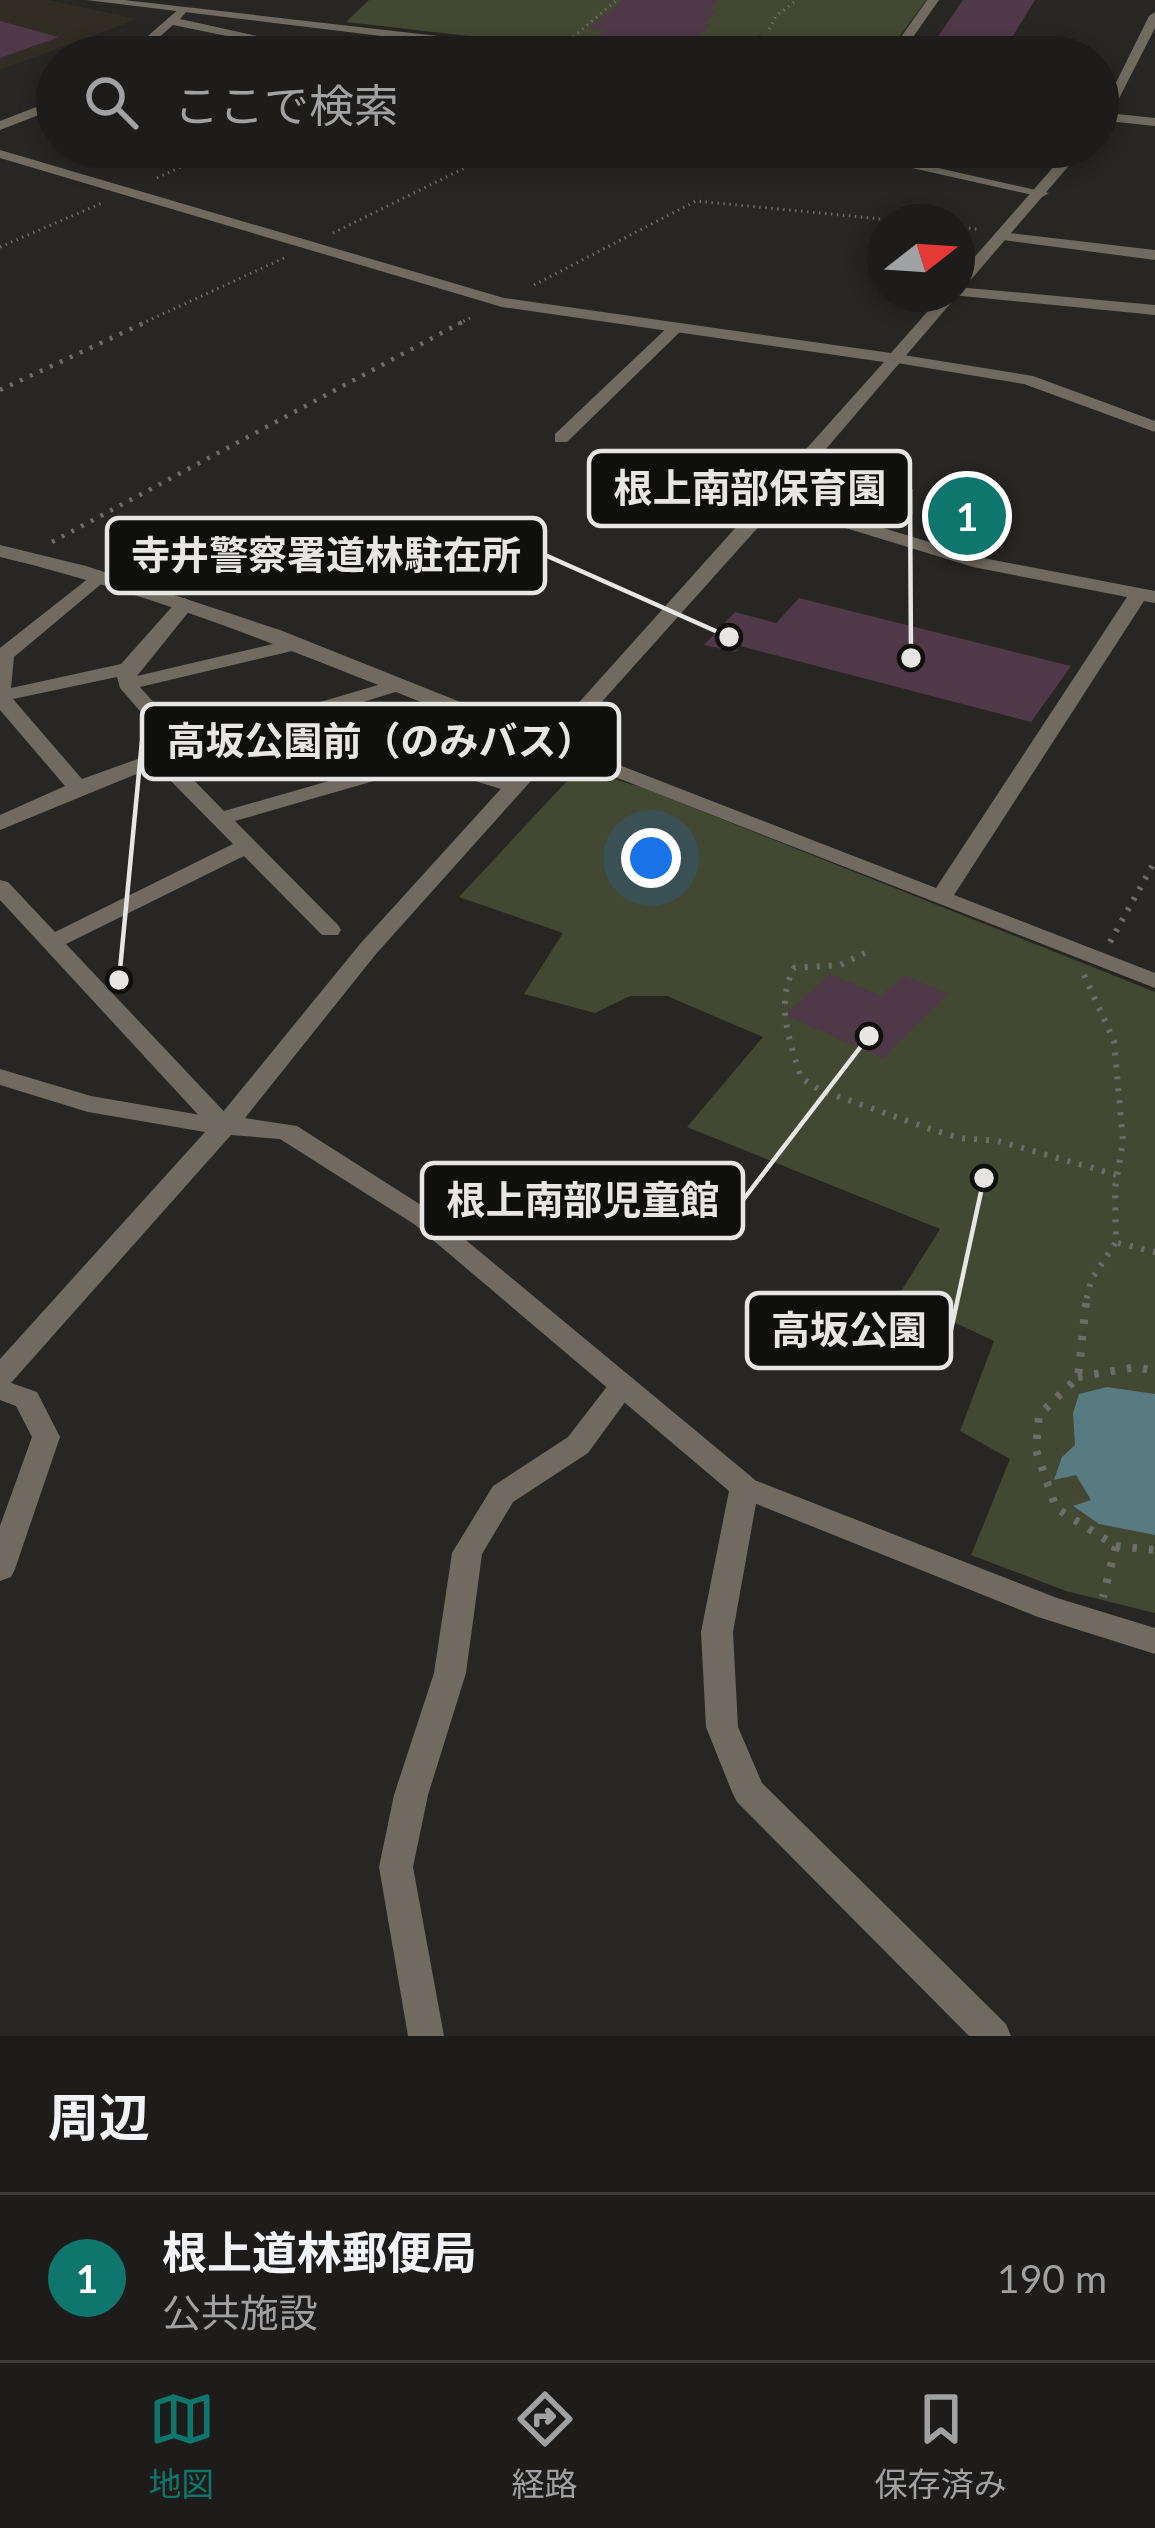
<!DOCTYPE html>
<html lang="ja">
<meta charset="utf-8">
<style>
:root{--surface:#1d1c1a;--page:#2a2927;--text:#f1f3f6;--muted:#a0a1a2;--line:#3b3a39;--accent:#0f766e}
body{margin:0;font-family:Lato,"Noto Sans JP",sans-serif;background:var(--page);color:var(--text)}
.compass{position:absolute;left:867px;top:204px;width:108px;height:108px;border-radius:50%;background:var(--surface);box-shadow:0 6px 18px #0003;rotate:73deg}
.you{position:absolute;left:651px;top:858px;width:42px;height:42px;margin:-30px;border:9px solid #fff;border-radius:50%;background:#1a73e8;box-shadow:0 0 0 18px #1a73e833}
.badge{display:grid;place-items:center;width:78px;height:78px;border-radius:50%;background:var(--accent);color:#fff;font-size:39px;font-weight:700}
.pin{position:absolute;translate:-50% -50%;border:6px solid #fff;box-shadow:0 3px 12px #0006}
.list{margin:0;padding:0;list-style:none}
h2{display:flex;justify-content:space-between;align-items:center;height:156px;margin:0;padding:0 48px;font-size:51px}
h2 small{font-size:39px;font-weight:400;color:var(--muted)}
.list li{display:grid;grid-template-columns:78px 1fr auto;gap:36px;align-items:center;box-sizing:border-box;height:168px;padding:0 48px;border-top:3px solid var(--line)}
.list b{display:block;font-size:45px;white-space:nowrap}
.list p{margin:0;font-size:39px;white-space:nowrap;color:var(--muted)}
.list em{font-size:39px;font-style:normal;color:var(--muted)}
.icon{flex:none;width:66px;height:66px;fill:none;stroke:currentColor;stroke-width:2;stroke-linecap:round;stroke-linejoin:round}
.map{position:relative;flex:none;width:1155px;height:2036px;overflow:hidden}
.search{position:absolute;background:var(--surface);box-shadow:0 6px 18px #0003;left:36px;right:36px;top:36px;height:132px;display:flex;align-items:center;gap:30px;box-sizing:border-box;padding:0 42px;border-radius:66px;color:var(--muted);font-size:45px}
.sheet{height:324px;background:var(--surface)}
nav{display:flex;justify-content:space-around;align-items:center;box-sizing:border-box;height:168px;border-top:3px solid var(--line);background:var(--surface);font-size:33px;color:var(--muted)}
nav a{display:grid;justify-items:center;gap:6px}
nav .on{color:var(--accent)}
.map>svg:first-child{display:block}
.built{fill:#312c24}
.green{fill:#424831}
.water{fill:#577b81}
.building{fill:#4f3848}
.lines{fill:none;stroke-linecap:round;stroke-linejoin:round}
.path-far3{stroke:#6d6c69;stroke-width:3;stroke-dasharray:1.5 4.5;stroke-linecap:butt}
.path-far2{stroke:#6d6c69;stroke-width:4.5;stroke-dasharray:3 8;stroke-linecap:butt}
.path-far1{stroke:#6d6c69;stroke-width:6;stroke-dasharray:3 9;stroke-linecap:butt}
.path{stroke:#6d6c69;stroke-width:8;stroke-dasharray:4.5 12;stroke-linecap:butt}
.minor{fill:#716a60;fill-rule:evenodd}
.tertiary{fill:#716a60;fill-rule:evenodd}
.leader{fill:none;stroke:#e7e6e4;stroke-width:4.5}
.callout-dot{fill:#e7e6e4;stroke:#0f0f0e;stroke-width:4.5}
.callout{fill:#0f0f0e;stroke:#e7e6e4;stroke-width:4.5}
.callout-label{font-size:39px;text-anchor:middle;font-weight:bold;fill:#e7e6e4}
</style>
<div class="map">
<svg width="1155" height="2036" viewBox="0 0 1155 2036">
<rect width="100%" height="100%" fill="#272623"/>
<path class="built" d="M0,0H48L138,19L0,70Z"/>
<g class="green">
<path d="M369,0H926L885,57H742L764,31L738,57H652L346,22Z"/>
<path d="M579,768L646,789L1155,992V1613L1066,1591L971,1555L1010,1459L960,1431L994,1341L898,1296L940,1229L687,1127L763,1037L667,996H630L595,1013L524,994L563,933L459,897Z"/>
</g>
<path class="water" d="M1107,1387L1155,1394V1535L1099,1524L1073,1506L1091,1500L1076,1475L1054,1480L1062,1457L1075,1445L1073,1413L1079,1394Z"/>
<g class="building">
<path d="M623,0H719L708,9L717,11L703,24L711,25L687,46L598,35L605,30L589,28Z"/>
<path d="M963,0H1035L1000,57H924Z"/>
<path d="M0,21L59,37L0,58Z"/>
<path d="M799,598L1071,666L1031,722L740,646L735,652L704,645L735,612L776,623Z"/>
<path d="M830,974L881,996L903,975L948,994L883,1058L785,1015Z"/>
</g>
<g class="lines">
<g class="path-far3">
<path d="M769,29L776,16L797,0"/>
<path d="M573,37L617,0"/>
<path d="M157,178L224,147"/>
<path d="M957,227L977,229"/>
<path d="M333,233L507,147"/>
<path d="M0,247L102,203"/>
<path d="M534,285L696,201L912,222"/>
<path d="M141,324L284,258"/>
<path d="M458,324L474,316"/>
</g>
<g class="path-far2">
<path d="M0,390L148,321"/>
<path d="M52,542L464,321"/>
</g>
<g class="path-far1">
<path d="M1110,942L1155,861"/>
<path d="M865,953L840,965L794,968C775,1005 790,1041 801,1078L820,1090L930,1129L960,1138L998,1141L1117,1175"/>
<path d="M1084,975L1114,1041L1123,1141L1115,1188L1116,1242L1091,1280L1085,1306"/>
<path d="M1118,1243L1155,1252"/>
</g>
<g class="path">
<path d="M1086,1303L1078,1377L1039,1415L1036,1450L1056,1508L1116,1546L1103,1597"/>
<path d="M1078,1377L1136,1367L1155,1371"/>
<path d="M1116,1546L1155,1550"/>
</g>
<g class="minor">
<path d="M927,0H939L899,57H887Z"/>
<path d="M181,7L187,11L180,19L353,57H329L173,25L137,57H124Z"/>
<path d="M1155,12V28L1110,116L1098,119L1149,16Z"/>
<path d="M57,99V108L0,130V121Z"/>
<path d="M818,147H845L1049,193L1042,197Z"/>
<path d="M1001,232L1155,250V260L996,239L994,236Z"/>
<path d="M957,287L1155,305V315L952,295L957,294Z"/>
<path d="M672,323L686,326L567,442H555V434Z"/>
<path d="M897,354L1033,376L1155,421V432L1024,384L891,362L889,359Z"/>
<path d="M773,495L983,558L1155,591V603L1144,601L954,895L1155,973V988L546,750L543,746L546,742H560L936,888L1127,597L973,567L767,504L764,500Z"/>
<path d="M99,570L108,576L106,580L14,657L11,688L121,664L178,600L185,598L195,604L137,676L298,638L308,644L305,648L140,687L188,741L388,682H402L405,686L402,690L174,760L224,811L426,753L522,782L525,787L514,793L426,766L235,821L338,925L341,930L338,935H322L244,856L66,944L233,1121L237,1127L233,1133H215L0,900V880L8,882L55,932L233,844L156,766L0,830V815L65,786L0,710V648ZM117,677L120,688L171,747L82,779L13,699Z"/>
<path d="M622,1377L632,1380L636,1387L588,1453L513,1502L482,1554L466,1673L428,1795L413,1867L444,2036H408L379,1867L394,1795L434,1673L452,1553L493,1486L568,1437L612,1380Z"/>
<path d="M0,1379L37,1392L60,1437L15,1569L11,1577L0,1581V1526L32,1437L16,1406L0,1400Z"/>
<path d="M744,1476L1057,1598L1155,1628V1654L1038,1617L734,1495L729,1487L734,1479Z"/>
</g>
<g class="tertiary">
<path d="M86,0H124L587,53L593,57H554Z"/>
<path d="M1098,112L1155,118V126L1098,120Z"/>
<path d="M1071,147H1085L962,290L957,292L959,294L956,297L779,504L376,954L245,1118L297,1126L432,1212L754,1479L759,1487L733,1632L738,1727L762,1783L1006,2024L1011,2036H969L737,1802L732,1792L706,1727L701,1632L729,1491L414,1224L280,1139L231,1135L10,1384L0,1387V1359L205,1132L88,1112L0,1085V1069L91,1096L218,1118L360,944L538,748C360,680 186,601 0,557V545L86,566L280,630L548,737L884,362L502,307L0,158V150L504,298L891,353L943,294H957V277Z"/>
</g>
</g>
<path class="leader" d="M911 658L910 489M729 637L545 555M119 980L142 741M869 1036L743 1200M984 1178L951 1330"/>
<g class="callout-dot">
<circle cx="911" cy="658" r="12"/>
<circle cx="729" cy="637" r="12"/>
<circle cx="119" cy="980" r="12"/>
<circle cx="869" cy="1036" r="12"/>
<circle cx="984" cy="1178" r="12"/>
</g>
<g class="callout">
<rect x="589" y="451" width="321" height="75" rx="12"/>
<rect x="107" y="518" width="438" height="75" rx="12"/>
<rect x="142" y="704" width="477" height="75" rx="12"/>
<rect x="422" y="1163" width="321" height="75" rx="12"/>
<rect x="747" y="1293" width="204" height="75" rx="12"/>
</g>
<g class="callout-label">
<text x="750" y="502">根上南部保育園</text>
<text x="326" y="569">寺井警察署道林駐在所</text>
<text x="381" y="755">高坂公園前（のみバス）</text>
<text x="583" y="1214">根上南部児童館</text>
<text x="849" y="1344">高坂公園</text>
</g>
</svg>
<svg class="compass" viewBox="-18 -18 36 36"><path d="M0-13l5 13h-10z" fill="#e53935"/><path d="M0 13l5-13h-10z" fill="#a0a1a2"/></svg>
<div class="you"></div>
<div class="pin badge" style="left:967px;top:516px">1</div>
<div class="search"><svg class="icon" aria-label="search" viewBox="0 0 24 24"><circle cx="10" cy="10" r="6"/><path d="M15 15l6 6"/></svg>ここで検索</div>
</div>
<section class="sheet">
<h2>周辺<small></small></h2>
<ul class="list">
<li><span class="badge">1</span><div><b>根上道林郵便局</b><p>公共施設</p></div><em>190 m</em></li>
</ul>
</section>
<nav>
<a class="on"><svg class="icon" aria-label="map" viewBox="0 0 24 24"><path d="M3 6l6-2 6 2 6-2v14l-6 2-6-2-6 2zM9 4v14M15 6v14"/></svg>地図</a>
<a><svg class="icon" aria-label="directions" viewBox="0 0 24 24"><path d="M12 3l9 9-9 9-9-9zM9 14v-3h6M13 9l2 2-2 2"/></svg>経路</a>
<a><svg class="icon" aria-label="saved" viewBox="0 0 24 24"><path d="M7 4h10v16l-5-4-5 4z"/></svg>保存済み</a>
</nav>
